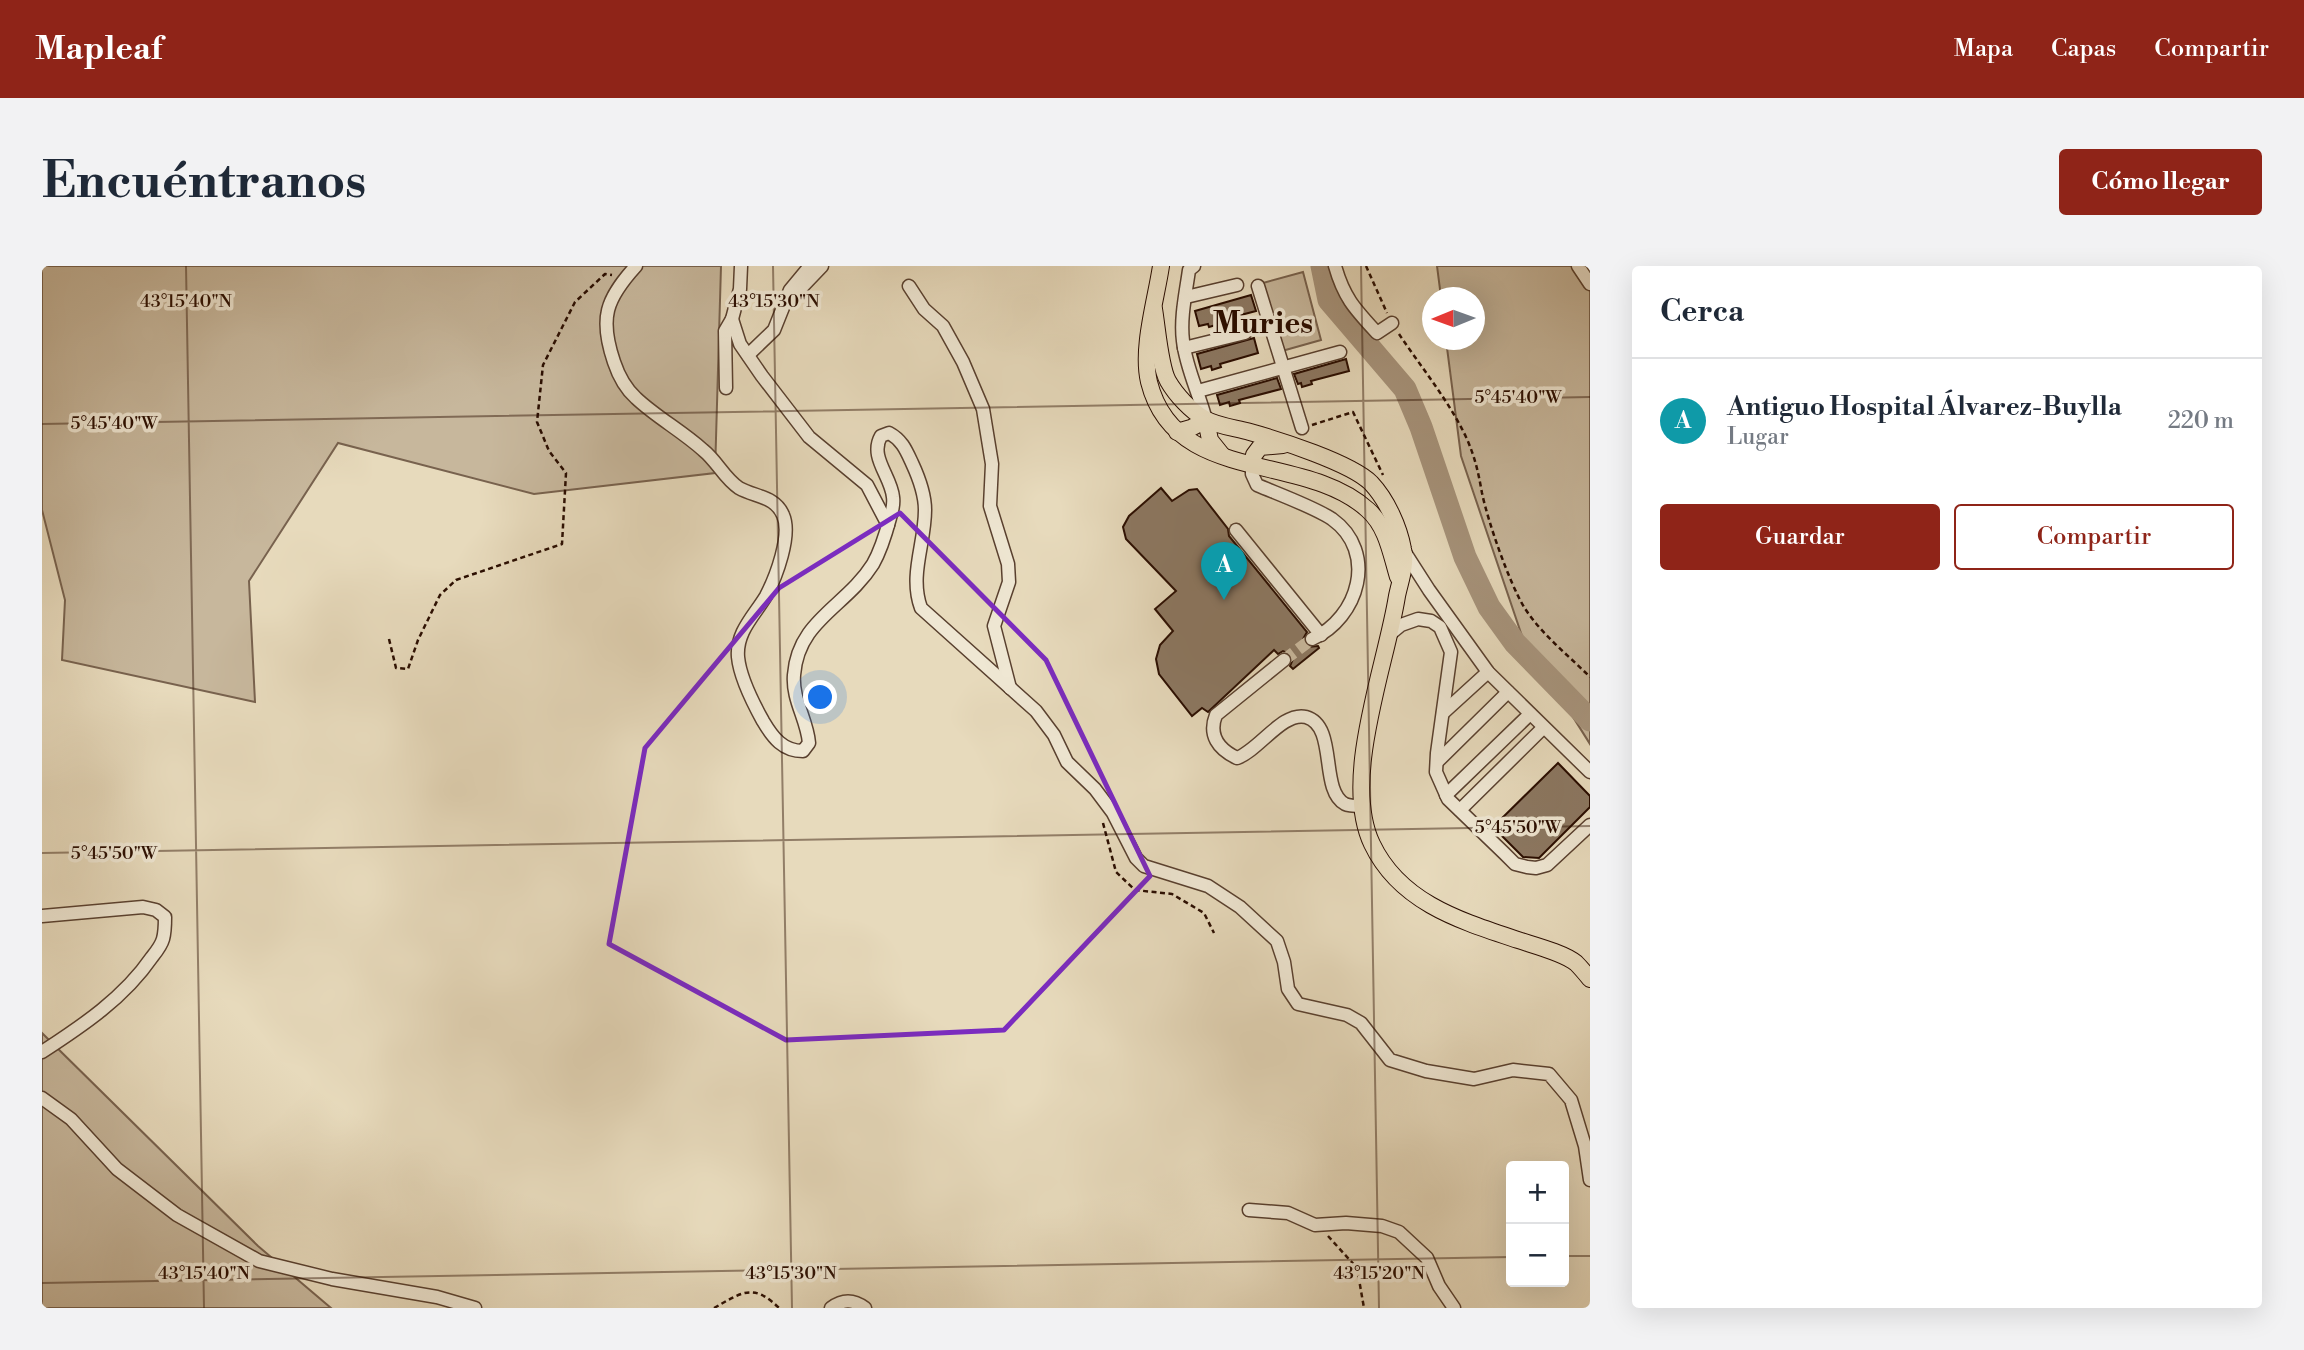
<!DOCTYPE html>
<html lang="es">
<meta charset="utf-8">
<style>
:root{--surface:#fff;--page:#f2f2f3;--text:#1f2937;--muted:#747a83;--line:#e0e1e3;--accent:#8f2418}
body{margin:0;font-family:"Libre Bodoni",serif;background:var(--page);color:var(--text)}
.controls{position:absolute;right:21px;bottom:21px;display:grid;overflow:hidden;border-radius:7px;box-shadow:0 7px 28px #0002}
.controls button{width:63px;height:63px;display:grid;place-items:center;padding:0;border:0;border-bottom:2px solid var(--line);background:var(--surface);color:var(--text);font:35px sans-serif}
.compass{position:absolute;left:1380px;top:21px;width:63px;height:63px;border-radius:50%;background:var(--surface);box-shadow:0 7px 28px #0002;rotate:269deg}
.you{position:absolute;left:779px;top:432px;width:24px;height:24px;margin:-18px;border:5px solid #fff;border-radius:50%;background:#1a73e8;box-shadow:0 0 0 10px #1a73e833}
.badge{display:grid;place-items:center;width:46px;height:46px;border-radius:50%;background:var(--accent);color:#fff;font-size:23px;font-weight:700}
.pin{position:absolute;translate:-50% -58px;filter:drop-shadow(0 2px 4px #0008)}
.pin::after{content:'';position:absolute;top:37px;width:24px;height:21px;background:inherit;clip-path:polygon(0 0,100% 0,50% 100%)}
.list{margin:0;padding:0;list-style:none}
h2{display:flex;justify-content:space-between;align-items:center;height:91px;margin:0;padding:0 28px;font-size:30px}
h2 small{font-size:23px;font-weight:400;color:var(--muted)}
.list li{display:grid;grid-template-columns:46px 1fr auto;gap:21px;align-items:center;box-sizing:border-box;height:126px;padding:0 28px;border-top:2px solid var(--line)}
.list b{display:block;font-size:26px;white-space:nowrap}
.list p{margin:0;font-size:23px;white-space:nowrap;color:var(--muted)}
.list em{font-size:23px;font-style:normal;color:var(--muted)}
.actions{display:flex;gap:14px;padding:21px 28px}
.actions a{flex:1;padding:16px 0;border:2px solid var(--accent);border-radius:7px;text-align:center;font-size:24px;color:var(--accent)}
.actions .main{background:var(--accent);color:#fff}
.map{position:relative;flex:none;width:1548px;height:1042px;overflow:hidden;border-radius:7px}
header{display:flex;align-items:center;gap:42px;box-sizing:border-box;height:98px;padding:0 35px;background:var(--accent);color:#fff}
header strong{font-size:33px}
nav{display:flex;gap:38px;margin-inline-start:auto;font-size:24px}
.intro{display:flex;align-items:center;justify-content:space-between;box-sizing:border-box;height:168px;padding:0 42px}
h1{margin:0;font-size:49px}
.button{padding:18px 32px;border-radius:7px;background:var(--accent);color:#fff;font-size:24px;font-weight:700}
main{display:flex;gap:42px;padding:0 42px}
aside{flex:1;background:var(--surface);border-radius:7px;box-shadow:0 7px 28px #0002}
.map>svg:first-child{display:block}
.green{fill:#c7b79c;stroke:#78624e;stroke-width:2}
.lines{fill:none;stroke-linecap:round;stroke-linejoin:round}
.river{stroke:#a7947c;stroke-width:23}
.building{fill:#8c7862;stroke:#2a0d00;stroke-width:2}
.minor-tunnel{stroke:#cbbba0;stroke-width:12;stroke-dasharray:12 6;stroke-linecap:butt}
.minor-casing{stroke:#59402f;stroke-width:15}
.major-casing{stroke:#2a0d00;stroke-width:18}
.path{stroke:#2a0d00;stroke-width:2.5;stroke-dasharray:5 3.5;stroke-linecap:butt}
.minor{stroke:#efe7d3;stroke-width:12}
.major{stroke:#e7dabc;stroke-width:16}
.marked{fill:none;stroke:#7b2cbf;stroke-width:5;stroke-linejoin:round}
.ticks{fill:none;stroke:#2a0d00;stroke-width:2;stroke-opacity:0.45}
.labels{text-anchor:middle;stroke-width:7;stroke-linejoin:round;paint-order:stroke}
.neighbourhood-label{font-size:30px;font-weight:bold;fill:#2a0d00;stroke:#efe7d3}
.ticks-label{font-size:18px;text-anchor:middle;fill:#2a0d00;stroke:#efe7d3;stroke-width:7;stroke-linejoin:round;paint-order:stroke}
</style>
<header>
<strong>Mapleaf</strong>
<nav><a>Mapa</a><a>Capas</a><a>Compartir</a></nav>
</header>
<div class="intro"><h1>Encuéntranos</h1><a class="button">Cómo llegar</a></div>
<main>
<div class="map">
<svg width="1548" height="1042" viewBox="0 0 1548 1042">
<rect width="100%" height="100%" fill="#e7dabc"/>
<filter id="stains"><feTurbulence type="fractalNoise" baseFrequency=".00286" numOctaves="4"/><feColorMatrix values="0 0 0 0 .2 0 0 0 0 .09 0 0 0 0 .02 0 0 0 .5 -.17"/></filter>
<radialGradient id="worn" r=".72"><stop offset=".6" stop-color="#630" stop-opacity="0"/><stop offset="1" stop-color="#630" stop-opacity=".3"/></radialGradient>
<g class="green">
<path d="M0,0H679L673,207L492,228L296,177L207,315L213,436L20,394L23,334L0,244Z"/>
<path d="M1395,0H1548V478L1480,370L1419,190L1404,74H1433V32L1399,31Z"/>
<path d="M1261,6L1279,74L1240,85L1221,17Z"/>
<path d="M0,767L216,980L289,1042H0Z"/>
</g>
<g class="lines">
<path class="river" d="M1280,0L1287,34L1363,123L1379,161L1423,291L1447,341L1473,377L1548,454"/>
</g>
<g class="building">
<path d="M1209,29L1214,45L1176,55L1177,58L1167,61L1166,58L1157,60L1153,45Z"/>
<path d="M1212,72L1216,87L1178,98L1179,101L1170,104L1169,100L1159,103L1155,88Z"/>
<path d="M1304,93L1307,105L1269,115L1270,118L1260,121L1259,117L1256,118L1252,108Z"/>
<path d="M1235,112L1239,123L1197,134L1198,137L1188,140L1187,136L1178,139L1175,129Z"/>
<path d="M1119,222L1130,235L1147,224L1155,223L1186,263L1187,270L1265,366L1261,373L1263,378L1266,381L1276,380L1277,382L1251,403L1248,400L1251,393L1248,388L1241,385L1236,388L1232,384L1166,446L1160,442L1150,450L1117,408L1114,393L1118,379L1131,365L1113,343L1134,325L1084,273L1081,261L1087,250Z"/>
<path d="M1516,497L1548,530V541L1497,592L1481,591L1451,561Z"/>
</g>
<g class="lines">
<path class="minor-tunnel" d="M1242,394L1270,373"/>
<g class="minor-casing">
<g id="minor">
<path d="M594,0C564,33 557,52 572,96C576,108 584,123 594,132C614,151 640,165 661,184C675,195 682,212 697,222C713,231 733,230 741,249C750,269 734,311 724,330C712,350 694,366 696,391C698,412 711,437 721,455C731,472 741,485 761,485L767,477C765,453 750,434 752,409C756,354 804,341 831,298C839,284 844,267 848,252C850,246 852,238 851,231C849,210 827,191 839,170L847,167C860,174 864,184 870,197C877,212 883,228 883,244C883,278 867,309 879,342L994,445L1012,469L1025,496L1053,523L1071,547L1094,592L1102,600L1166,620L1198,641L1235,675L1242,696L1246,723L1256,738L1305,749L1319,757L1348,794L1384,805L1432,813L1471,804L1507,808L1529,834L1543,880L1548,914"/>
<path d="M1152,0L1147,4C1144,26 1138,52 1141,75C1144,102 1157,127 1164,154"/>
<path d="M1293,0C1302,32 1313,43 1335,67L1350,57"/>
<path d="M1536,0L1548,18"/>
<path d="M867,20L882,43L901,60L921,96L941,143L950,198L948,240L966,298L967,316L952,360L968,422"/>
<path d="M1216,20L1260,162"/>
<path d="M758,23L780,0"/>
<path d="M1144,31L1195,19"/>
<path d="M690,53L698,23L699,0"/>
<path d="M1142,82L1203,67"/>
<path d="M706,89L732,64L748,24L768,0"/>
<path d="M684,122L683,65L690,53L698,78L720,110L767,171L825,219L846,259"/>
<path d="M1156,125L1298,86"/>
<path d="M1210,199V208L1215,219C1236,228 1272,241 1290,253C1336,286 1317,352 1270,373"/>
<path d="M1194,264L1279,369"/>
<path d="M1362,285L1387,324L1446,406L1548,506"/>
<path d="M1348,368L1359,359L1376,353L1389,355L1398,361L1409,386L1395,487L1394,506L1406,533L1462,587L1473,598L1485,601L1494,602L1505,599L1548,559"/>
<path d="M1242,394L1174,449C1166,469 1176,483 1195,492C1217,484 1241,445 1264,451C1296,460 1277,524 1303,538C1307,540 1315,540 1319,540"/>
<path d="M1401,447L1446,406"/>
<path d="M1395,496L1466,426"/>
<path d="M1404,529L1488,448"/>
<path d="M1418,544L1501,462"/>
<path d="M0,650L101,641L114,644L123,651C123,659 123,666 121,673C119,680 114,686 110,691C82,732 40,760 0,786"/>
<path d="M0,832L29,853L75,903L135,949L217,995L290,1013L395,1031L433,1042"/>
<path d="M1207,944L1246,947L1273,959L1304,957L1340,960L1357,966L1385,992L1397,1020L1412,1042"/>
<path d="M789,1042C801,1033 811,1033 823,1042"/>
</g>
</g>
<g class="major-casing">
<g id="major">
<path d="M1119,0C1114,34 1099,82 1107,116C1133,220 1262,185 1326,244C1345,261 1349,288 1356,311"/>
<path d="M1112,43C1115,60 1118,101 1126,115C1134,129 1149,145 1163,153C1175,160 1194,162 1208,166C1237,174 1309,197 1329,217C1345,234 1357,261 1361,283C1365,298 1358,315 1355,330C1344,400 1299,513 1330,578C1358,637 1419,655 1476,674C1491,679 1522,687 1534,697C1539,702 1544,708 1548,713"/>
<path d="M1135,166L1149,162L1164,154L1168,174L1180,189"/>
<path d="M1210,199L1212,189L1218,181L1241,179"/>
</g>
</g>
<g class="path">
<path d="M1324,0L1345,47"/>
<path d="M1357,68C1379,101 1407,135 1424,171C1433,191 1436,205 1440,227C1446,256 1467,316 1482,341C1499,368 1526,389 1548,411"/>
<path d="M1270,159L1311,146L1341,209"/>
<path d="M347,373L354,402L366,403L376,374L398,329L414,314L520,278L524,207L507,185L495,156L501,99L533,36L563,8L570,9"/>
<path d="M1061,557L1074,606L1093,624L1130,628L1162,647L1172,667"/>
<path d="M1286,970L1315,1002L1322,1042"/>
<path d="M672,1042C699,1027 711,1016 737,1042"/>
</g>
<use href="#minor" class="minor"/>
<use href="#major" class="major"/>
</g>
<path class="marked" d="M858,247L1004,394L1108,610L962,764L744,774L567,678L603,482L737,322Z"/>
<path class="ticks" d="M144,0L162,1042M731,0L750,1042M1319,0L1337,1042M0,158L1548,131M0,587L1548,560M1522,990H1548M0,1017L1469,991"/>
<g class="labels">
<g class="neighbourhood-label">
<text x="1221" y="67">Muries</text>
</g>
</g>
<g class="ticks-label">
<text x="144" y="41">43°15'40"N</text>
<text x="732" y="41">43°15'30"N</text>
<text x="1476" y="137">5°45'40"W</text>
<text x="72" y="163">5°45'40"W</text>
<text x="1476" y="567">5°45'50"W</text>
<text x="72" y="593">5°45'50"W</text>
<text x="162" y="1013">43°15'40"N</text>
<text x="749" y="1013">43°15'30"N</text>
<text x="1337" y="1013">43°15'20"N</text>
</g>
<rect width="100%" height="100%" filter="url(#stains)"/>
<rect width="100%" height="100%" fill="url(#worn)"/>
</svg>
<div class="controls">
<button>+</button>
<button>−</button>
</div>
<svg class="compass" viewBox="-18 -18 36 36"><path d="M0-13l5 13h-10z" fill="#e53935"/><path d="M0 13l5-13h-10z" fill="#747a83"/></svg>
<div class="you"></div>
<div class="pin badge" style="left:1182px;top:334px;background:#0f9aa8">A</div>
</div>
<aside>
<h2>Cerca<small></small></h2>
<ul class="list">
<li><span class="badge" style="background:#0f9aa8">A</span><div><b>Antiguo Hospital Álvarez-Buylla</b><p>Lugar</p></div><em>220 m</em></li>
</ul>
<div class="actions"><a class="main">Guardar</a><a>Compartir</a></div>
</aside>
</main>
